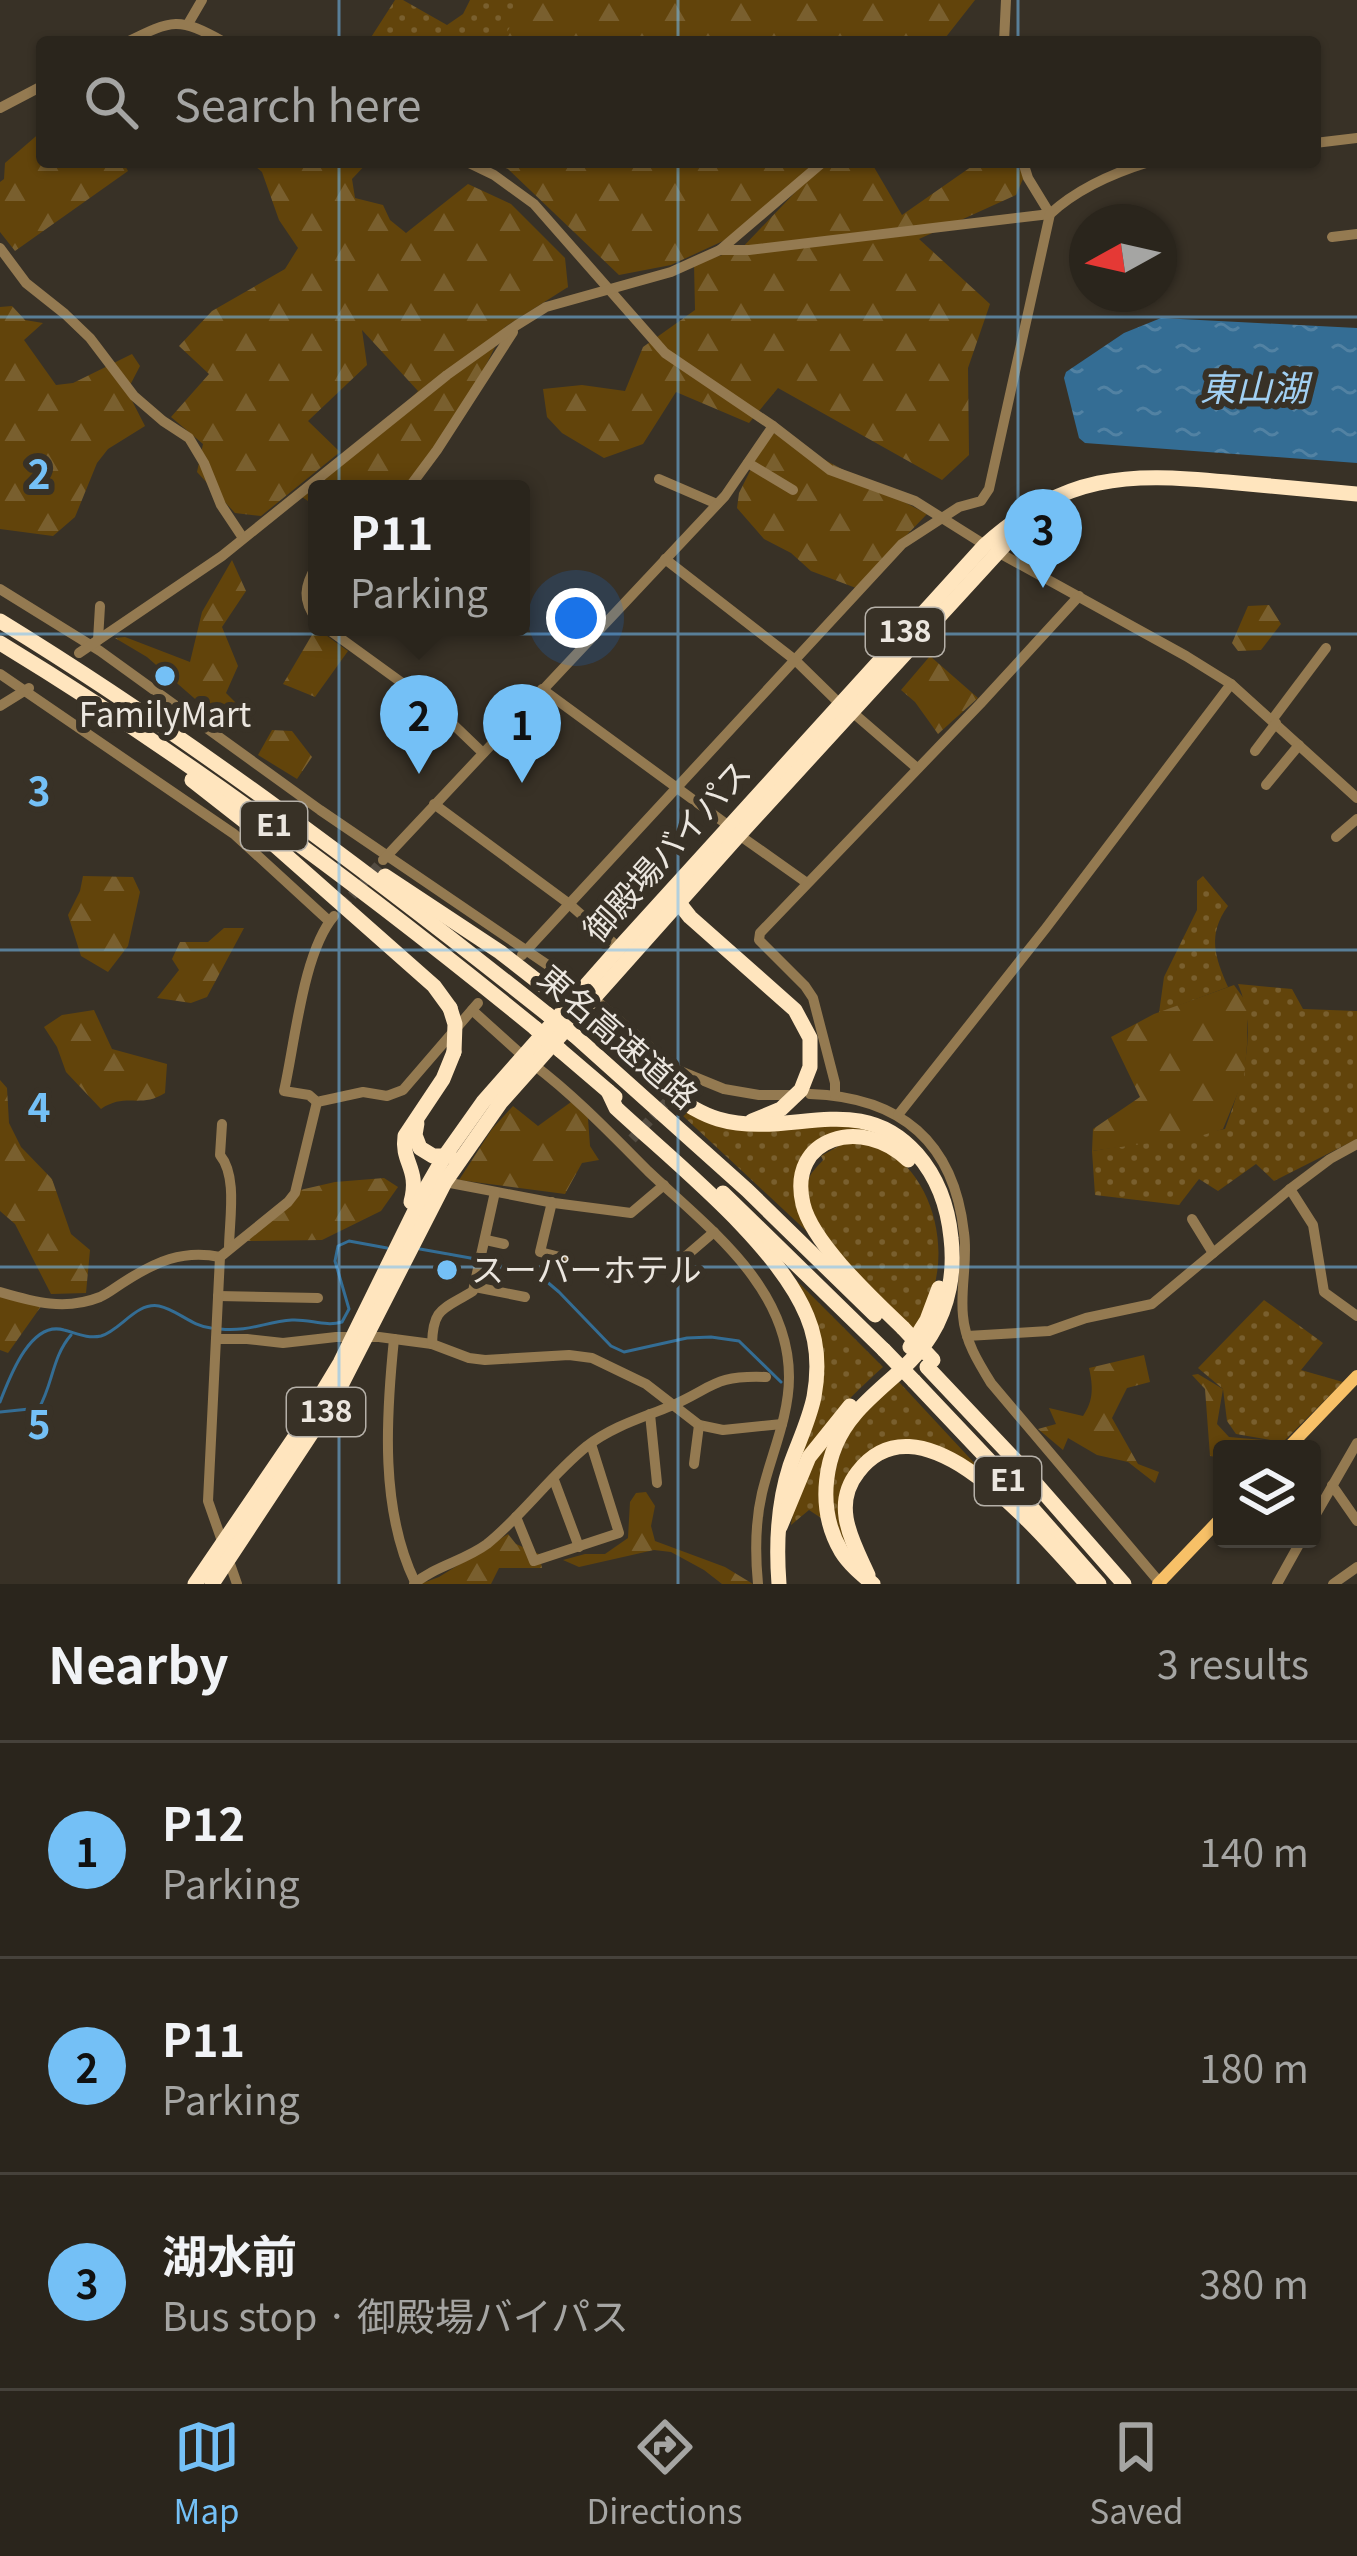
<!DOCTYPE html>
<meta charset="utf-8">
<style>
:root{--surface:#2a251c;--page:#363129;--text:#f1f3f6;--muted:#a5a5a3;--line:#46423b;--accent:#74c0f6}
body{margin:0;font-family:Georgia,"Noto Sans JP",serif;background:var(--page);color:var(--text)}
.controls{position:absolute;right:36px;bottom:36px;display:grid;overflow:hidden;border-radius:12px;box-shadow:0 3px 9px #0004}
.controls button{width:108px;height:108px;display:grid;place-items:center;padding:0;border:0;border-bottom:3px solid var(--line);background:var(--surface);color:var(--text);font:60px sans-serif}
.compass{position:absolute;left:1069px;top:204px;width:108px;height:108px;border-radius:50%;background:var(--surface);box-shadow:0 3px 9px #0004;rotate:262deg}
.you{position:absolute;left:576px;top:618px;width:42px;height:42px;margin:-30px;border:9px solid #fff;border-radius:50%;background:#1a73e8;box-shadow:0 0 0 18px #1a73e833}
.badge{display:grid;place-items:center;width:78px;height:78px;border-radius:50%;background:var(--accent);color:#111;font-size:39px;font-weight:700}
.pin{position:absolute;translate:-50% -99px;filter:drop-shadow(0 3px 6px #0008)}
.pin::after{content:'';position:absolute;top:63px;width:42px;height:36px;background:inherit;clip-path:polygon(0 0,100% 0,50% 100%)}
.popup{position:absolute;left:308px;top:480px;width:222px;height:156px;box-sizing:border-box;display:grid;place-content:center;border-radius:12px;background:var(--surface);filter:drop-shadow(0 3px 9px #0005);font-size:39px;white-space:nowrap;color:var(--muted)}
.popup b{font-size:45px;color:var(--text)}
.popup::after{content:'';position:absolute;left:50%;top:100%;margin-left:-24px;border:24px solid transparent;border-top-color:var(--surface)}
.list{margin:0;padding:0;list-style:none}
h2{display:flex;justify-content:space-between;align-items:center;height:156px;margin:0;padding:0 48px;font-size:51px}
h2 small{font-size:39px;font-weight:400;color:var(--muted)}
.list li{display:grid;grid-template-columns:78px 1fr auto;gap:36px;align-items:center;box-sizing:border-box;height:216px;padding:0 48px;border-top:3px solid var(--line)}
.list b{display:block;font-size:45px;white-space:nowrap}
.list p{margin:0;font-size:39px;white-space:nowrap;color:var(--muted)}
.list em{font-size:39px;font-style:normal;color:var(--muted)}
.icon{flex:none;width:66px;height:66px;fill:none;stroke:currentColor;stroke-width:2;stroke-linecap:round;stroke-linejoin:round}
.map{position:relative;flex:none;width:1357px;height:1584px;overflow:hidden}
.search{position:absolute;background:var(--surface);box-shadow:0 3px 9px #0004;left:36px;right:36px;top:36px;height:132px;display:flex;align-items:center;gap:30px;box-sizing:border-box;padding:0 42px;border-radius:12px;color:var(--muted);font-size:45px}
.sheet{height:804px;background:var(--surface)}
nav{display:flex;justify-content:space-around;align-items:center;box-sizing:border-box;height:168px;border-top:3px solid var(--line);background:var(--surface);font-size:33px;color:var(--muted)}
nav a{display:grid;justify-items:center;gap:6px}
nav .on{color:var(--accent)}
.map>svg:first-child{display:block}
.grass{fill:url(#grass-dots)}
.forest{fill:url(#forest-firs)}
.water{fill:url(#water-ripples)}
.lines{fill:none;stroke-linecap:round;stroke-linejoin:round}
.stream{stroke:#346d94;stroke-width:3}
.minor-tunnel{stroke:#534c42;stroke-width:10;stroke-dasharray:10 5;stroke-linecap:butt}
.minor{stroke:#947a51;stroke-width:10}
.major{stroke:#f7c067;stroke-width:12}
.highway{stroke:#ffe5be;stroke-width:15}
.highway-bridge{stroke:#ffe5be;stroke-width:15}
.grid{fill:none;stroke:#74c0f6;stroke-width:3;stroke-opacity:0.55}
.poi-dot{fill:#74c0f6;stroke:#383126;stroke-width:4.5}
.labels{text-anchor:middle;stroke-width:12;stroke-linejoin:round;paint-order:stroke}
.shield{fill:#383126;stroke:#b5b0a8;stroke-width:3}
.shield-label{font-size:30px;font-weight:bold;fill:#ebe6df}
.poi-label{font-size:33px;fill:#ebe6df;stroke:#383126}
.street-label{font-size:33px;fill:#ebe6df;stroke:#383126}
.water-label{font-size:36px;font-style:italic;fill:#a1d0f3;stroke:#383126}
.grid-label{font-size:39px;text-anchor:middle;font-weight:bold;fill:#74c0f6;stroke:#383126;stroke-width:12;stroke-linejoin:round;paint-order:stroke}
</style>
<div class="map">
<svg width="1357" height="1584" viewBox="0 0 1357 1584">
<defs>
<pattern id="grass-dots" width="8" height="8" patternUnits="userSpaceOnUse" patternTransform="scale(3)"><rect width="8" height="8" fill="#62440b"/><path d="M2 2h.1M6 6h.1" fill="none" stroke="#795f2e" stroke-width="1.8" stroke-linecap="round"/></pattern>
<pattern id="forest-firs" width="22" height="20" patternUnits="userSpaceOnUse" patternTransform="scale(3)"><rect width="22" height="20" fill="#62440b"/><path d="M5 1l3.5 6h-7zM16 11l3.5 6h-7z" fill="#795f2e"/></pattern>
<pattern id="water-ripples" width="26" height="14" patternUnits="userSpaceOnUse" patternTransform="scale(3)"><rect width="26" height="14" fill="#346d94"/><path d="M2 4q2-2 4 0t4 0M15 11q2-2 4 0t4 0" fill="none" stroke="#5282a3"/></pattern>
</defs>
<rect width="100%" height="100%" fill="#383126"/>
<g class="grass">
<path d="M395,0H403L447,25L463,14L470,0H545L580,42H368Z"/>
<path d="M1203,876L1228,906C1207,935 1215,957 1228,987L1159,1013L1164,977L1197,910V881Z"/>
<path d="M1238,984L1292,989L1303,1009L1357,1011V1139L1274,1181L1256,1164L1218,1191L1199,1179L1179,1205L1095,1195L1092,1151L1225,1129C1242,1083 1259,1032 1238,984Z"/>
<path d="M684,1109L693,1115L830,1121L883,1133L863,1131L800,1166L815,1239L682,1115Z"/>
<path d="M844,1143C856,1143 871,1141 881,1147C929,1172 948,1237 934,1287C930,1302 922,1317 916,1331C885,1300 799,1230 808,1182C809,1174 817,1167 823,1160L821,1156Z"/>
<path d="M782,1266L883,1367C836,1410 816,1431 788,1490L821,1375Z"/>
<path d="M1264,1300L1323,1343L1301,1370L1343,1382L1283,1442L1236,1434L1227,1421L1223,1389L1198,1368Z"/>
<path d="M898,1381L991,1481L921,1443L848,1475L850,1554C822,1509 830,1454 863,1414C873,1402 887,1392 898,1381Z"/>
<path d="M837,1427L821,1518L809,1510L791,1525C796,1490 816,1455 837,1427Z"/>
</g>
<g class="forest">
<path d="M517,0H975L942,42H500L509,29Z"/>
<path d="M42,131V162H123L128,171L15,251L0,232V182L4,179L5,163Z"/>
<path d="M250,162H368L352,179L355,198L383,205L390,220L406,233L468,184L511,204L565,258L568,287L505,327L466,405L409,489H317V507L299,495L378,432L418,391L362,330L367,365L308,421L340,452L261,516L235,513L197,472L203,444L171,417L209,374L179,346L212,311L285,269L298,248L279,220L262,172Z"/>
<path d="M491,162H817L736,235L671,265L619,275L508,169Z"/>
<path d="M824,162H871L902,215L978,162H1001L1026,172L1016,195L919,239L990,304L968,368L969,455L942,480L778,388L749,423L676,392L643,444L604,458L562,433L547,417L543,389L582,385L625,391L643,347L695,310L694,263L740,250Z"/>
<path d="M12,306L25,320L43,323L24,340L56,385L73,383L132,354L140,366L127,391L145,426L108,449L97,463L75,517L53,536L0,529V307Z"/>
<path d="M770,431L927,514L856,588L811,571L791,553L764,539L737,508L739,493Z"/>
<path d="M232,560L246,591L222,627L238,666L226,693L249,716L241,730L202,705L147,657L115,638L125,637L190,662L202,612Z"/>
<path d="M1269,605L1281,624L1261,650L1238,651L1232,643L1248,606Z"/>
<path d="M316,628L348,651L315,697L283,684Z"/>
<path d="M930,656L978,698L938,734L915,702L901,690Z"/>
<path d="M272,730L292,731L312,757L297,779L258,755Z"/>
<path d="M83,876L133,877L140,892L128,946L108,972L81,956L68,915L80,891Z"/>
<path d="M224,928H244L207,997L191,1003L157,998L179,970L172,959L180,942H208Z"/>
<path d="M1234,985L1247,1003V1045L1244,1078L1223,1129L1200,1136L1092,1151L1093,1129L1140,1097L1111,1037L1154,1014Z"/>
<path d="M94,1010L112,1049L167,1064L165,1093C140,1109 126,1092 101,1109L66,1072L57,1047L44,1027L62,1015Z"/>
<path d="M0,1080L7,1088L9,1123L21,1147L52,1179L71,1234L90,1250L86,1293L51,1294L15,1224L0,1211Z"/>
<path d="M571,1102L588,1118L590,1146L599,1160L582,1163L565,1194L459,1180L492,1129L513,1106L538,1126Z"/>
<path d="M384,1178L398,1187L381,1211L322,1240L247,1241L300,1190L335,1182Z"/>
<path d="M0,1296L42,1305L8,1353L0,1350Z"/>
<path d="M1144,1355L1150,1382L1127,1388L1112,1418L1138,1464L1159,1472L1155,1483L1128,1462L1097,1455L1068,1438L1063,1450L1038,1429L1056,1424L1049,1408L1083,1416C1094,1400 1093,1386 1089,1368Z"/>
<path d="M1198,1374L1223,1389L1217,1424L1229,1437L1276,1441L1277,1446L1273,1449H1222V1458L1210,1456L1205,1389L1192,1375Z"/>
<path d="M646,1492L655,1506L651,1526L655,1541L725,1567L753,1584H722L704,1570L671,1552L654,1550L579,1567L563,1560L585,1554H605L628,1538L630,1502L636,1493Z"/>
<path d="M508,1534L516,1544L539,1554L542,1568H499L491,1584H420L439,1577Z"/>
</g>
<path class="water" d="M1161,318L1357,328V463L1085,443L1079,438L1064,378L1066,372L1124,333Z"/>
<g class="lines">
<g class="stream">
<path d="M420,1249L476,1259"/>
<path d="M485,1262L539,1275L559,1292L611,1346L624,1352L687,1338L711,1337L739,1341L781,1382"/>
<path d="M220,1329C249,1332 265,1322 292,1320C310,1319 325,1327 342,1322L349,1309L335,1261L338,1246L349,1241L387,1248"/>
<path d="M0,1402C9,1379 30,1320 64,1330C76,1333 87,1339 101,1336C121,1330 136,1302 159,1306C178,1310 191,1326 211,1328"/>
<path d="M0,1412L39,1408C53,1384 52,1357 71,1335"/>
</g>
<g class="minor-tunnel">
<path d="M342,907L383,860"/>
<path d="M632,1139L682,1086"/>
</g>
<g class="minor">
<path d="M188,24L202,0"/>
<path d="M127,42C173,19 179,17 224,42"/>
<path d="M1004,42L1006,0"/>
<path d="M0,108L42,86"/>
<path d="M1315,143L1357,138"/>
<path d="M467,162L494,175L534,204L665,353L773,426L830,470L915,501L985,545L1186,656L1231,684L1357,798"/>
<path d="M1023,162L1028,178L1050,214"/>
<path d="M1332,237L1357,234"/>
<path d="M0,248L26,283L65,314L90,338L134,396L163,421L189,438L204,463L221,505L243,538"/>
<path d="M720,250H749L1050,214"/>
<path d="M748,463L793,490"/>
<path d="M659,479L717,504"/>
<path d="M408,489L437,450L513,332"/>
<path d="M665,559L795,660L840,704"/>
<path d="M317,565C304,586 302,601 317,620"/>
<path d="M0,589L100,651L320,810L583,989L675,1069L724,1089L759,1095H788"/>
<path d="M325,627L434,706L483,753"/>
<path d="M98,640L100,606"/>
<path d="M79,653L222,556L447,375L517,325L546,307L671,272L720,250L823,162"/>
<path d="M0,674L234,834L329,921"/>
<path d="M542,689L729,826"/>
<path d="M0,706L29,688"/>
<path d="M851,711L917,768"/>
<path d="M1272,720L1326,648"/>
<path d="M1255,751L1276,723"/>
<path d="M1266,785L1299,745"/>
<path d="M434,804L568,903L619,948"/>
<path d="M739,835L807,883"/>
<path d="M1336,837L1357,819"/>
<path d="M383,860L725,496L773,426"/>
<path d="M334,916C303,952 295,1043 284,1091L309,1095L317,1102L363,1092L387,1096L403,1090L478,1003"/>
<path d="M522,955L902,544L959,507L981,501L989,489L1050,214C1077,189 1113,173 1149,162"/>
<path d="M472,1010L523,1056"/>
<path d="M534,1065C575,1096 612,1135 648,1171C707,1227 789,1286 789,1377C789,1417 771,1455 762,1493C755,1523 755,1553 758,1584"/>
<path d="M810,1094C900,1097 954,1141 964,1233C968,1260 960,1288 963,1316C965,1341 978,1362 991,1383L1161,1584"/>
<path d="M835,1095V1083L813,998L805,986L759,940L760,933L980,704L1079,596"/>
<path d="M898,1115L1046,928L1231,684"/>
<path d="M222,1124L220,1155C238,1177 229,1221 229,1249"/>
<path d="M445,1182L554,1203L631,1213L664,1185"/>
<path d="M1290,1189L1313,1225L1324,1292L1357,1316"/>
<path d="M552,1202L540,1252L568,1259"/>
<path d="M1192,1219L1213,1253"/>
<path d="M486,1240L504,1244"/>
<path d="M679,1262L714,1232"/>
<path d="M475,1287L525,1297"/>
<path d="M0,1292C34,1302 65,1311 100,1297C109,1293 116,1287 124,1282C155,1262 183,1249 220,1257"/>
<path d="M218,1296L318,1298"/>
<path d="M967,1336L1049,1331L1086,1318L1152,1304L1290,1189L1330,1159L1357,1144"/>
<path d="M216,1339H247L283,1343L336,1337H379L432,1344L469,1358L485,1360L569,1355L592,1358L646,1384L699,1425L723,1430L782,1424"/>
<path d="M394,1339C386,1417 380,1510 415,1582"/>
<path d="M432,1344C433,1307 443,1310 473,1291L495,1192"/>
<path d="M650,1414L657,1483"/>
<path d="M694,1464L699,1425"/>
<path d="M554,1480L579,1547"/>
<path d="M1332,1485L1357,1521"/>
<path d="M516,1517L534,1561L619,1533L591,1444"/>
<path d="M1312,1521L1357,1443"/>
<path d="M237,1584L208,1501L220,1257L288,1202L295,1193L317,1102"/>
<path d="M414,1584C435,1566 464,1561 487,1544C523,1515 551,1475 587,1446C613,1426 642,1418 671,1406C714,1387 714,1375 766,1377"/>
<path d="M1277,1584L1302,1539"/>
<path d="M1333,1584L1357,1567"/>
</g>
<g class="major">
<path d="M1287,1449L1357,1376"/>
<path d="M1158,1584L1222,1517"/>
</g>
<g class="highway">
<path d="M0,621C192,739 371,874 547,1014"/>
<path d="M0,643C188,757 365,889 535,1028"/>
<path d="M192,780L271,842L434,986L450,1008"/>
<path d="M385,876L500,952L559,998"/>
<path d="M677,895L679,903L690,917L795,1010L810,1038V1067L801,1090L781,1109L752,1121"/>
<path d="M586,1021C622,1051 674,1106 718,1119C789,1140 859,1088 917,1154C937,1177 948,1207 951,1238C955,1271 949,1306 931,1335C911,1367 879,1386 855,1414C823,1451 816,1508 841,1551C849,1564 861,1574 873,1584"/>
<path d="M574,1035L747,1190L875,1315"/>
<path d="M560,1050L615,1097"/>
<path d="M608,1091L616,1108C674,1162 777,1243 807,1316C818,1342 819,1370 814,1397C809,1421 798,1443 790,1466C778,1503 776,1545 779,1584"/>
<path d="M417,1123L415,1135L420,1148L433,1156H450"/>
<path d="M723,1193L884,1350"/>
<path d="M411,1202C420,1168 401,1163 405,1136L443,1079L454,1052"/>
<path d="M903,1328C874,1300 812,1243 803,1204C787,1136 863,1116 908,1160"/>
<path d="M910,1347L927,1320L939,1288"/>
<path d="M927,1367L1016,1461L1124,1584"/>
<path d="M914,1381L1001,1473L1099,1584"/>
<path d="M780,1527L809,1457L850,1406"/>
<path d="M868,1575C853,1542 831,1506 858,1472C923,1387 1044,1538 1087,1584"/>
<path d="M195,1584L299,1431L340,1363L425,1190L444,1157L483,1102L619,948L985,545C1065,474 1126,472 1227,482C1270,486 1314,490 1357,494"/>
<path d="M212,1584L334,1399L445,1182L501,1102L739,835L1023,525"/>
</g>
<g class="highway-bridge">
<path d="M559,998L586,1021"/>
<path d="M450,1008L455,1024L454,1052"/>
<path d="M547,1014L574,1035"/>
<path d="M535,1028L560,1050"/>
<path d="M903,1328L933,1360"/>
<path d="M884,1350L914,1381"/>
</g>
</g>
<path class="grid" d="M339,0V42M678,0V42M1018,0V42M339,162V1584M678,162V1584M1018,162V1584M0,317H1357M0,634H1357M0,950H1357M0,1267H1357"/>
<g class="poi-dot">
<circle cx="165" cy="676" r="12"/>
<circle cx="447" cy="1270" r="12"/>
</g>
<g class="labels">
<g class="shield">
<rect x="866" y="608" width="78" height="48" rx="9"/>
<rect x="241" y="802" width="66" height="48" rx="9"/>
<rect x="287" y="1388" width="78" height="48" rx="9"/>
<rect x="975" y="1457" width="66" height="48" rx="9"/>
</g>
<g class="shield-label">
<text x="905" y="642">138</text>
<text x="274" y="836">E1</text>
<text x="326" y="1422">138</text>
<text x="1008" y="1491">E1</text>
</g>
<g class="poi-label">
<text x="165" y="727">FamilyMart</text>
<text x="471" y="1282" text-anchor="start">スーパーホテル</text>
</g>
<g class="street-label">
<text transform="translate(667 851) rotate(-48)" y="12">御殿場バイパス</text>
<text transform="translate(618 1037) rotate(41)" y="12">東名高速道路</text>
</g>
<g class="water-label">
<text x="1254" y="401">東山湖</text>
</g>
</g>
<g class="grid-label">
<text x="39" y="489">2</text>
<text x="39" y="806">3</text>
<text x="39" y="1122">4</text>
<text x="39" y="1439">5</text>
</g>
</svg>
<div class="controls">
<button><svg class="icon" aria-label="layers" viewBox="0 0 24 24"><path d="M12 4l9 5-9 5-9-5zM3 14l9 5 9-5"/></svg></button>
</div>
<svg class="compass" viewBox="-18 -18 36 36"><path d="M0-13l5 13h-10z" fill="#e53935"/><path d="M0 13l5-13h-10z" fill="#a5a5a3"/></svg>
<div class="you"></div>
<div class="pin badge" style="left:522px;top:783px">1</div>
<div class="pin badge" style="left:419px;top:774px">2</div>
<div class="popup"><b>P11</b>Parking</div>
<div class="pin badge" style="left:1043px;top:588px">3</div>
<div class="search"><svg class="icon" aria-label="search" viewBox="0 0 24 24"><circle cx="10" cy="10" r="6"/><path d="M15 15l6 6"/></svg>Search here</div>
</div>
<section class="sheet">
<h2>Nearby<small>3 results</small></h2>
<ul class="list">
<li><span class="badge">1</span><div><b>P12</b><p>Parking</p></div><em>140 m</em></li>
<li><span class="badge">2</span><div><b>P11</b><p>Parking</p></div><em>180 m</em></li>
<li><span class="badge">3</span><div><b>湖水前</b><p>Bus stop · 御殿場バイパス</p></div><em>380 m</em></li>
</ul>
</section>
<nav>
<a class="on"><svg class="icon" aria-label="map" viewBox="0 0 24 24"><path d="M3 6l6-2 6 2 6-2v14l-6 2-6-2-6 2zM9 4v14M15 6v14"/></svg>Map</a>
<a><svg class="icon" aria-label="directions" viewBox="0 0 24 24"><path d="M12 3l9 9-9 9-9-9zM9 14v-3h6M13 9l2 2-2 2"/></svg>Directions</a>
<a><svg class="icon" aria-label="saved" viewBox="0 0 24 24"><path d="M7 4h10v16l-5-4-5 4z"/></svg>Saved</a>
</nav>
